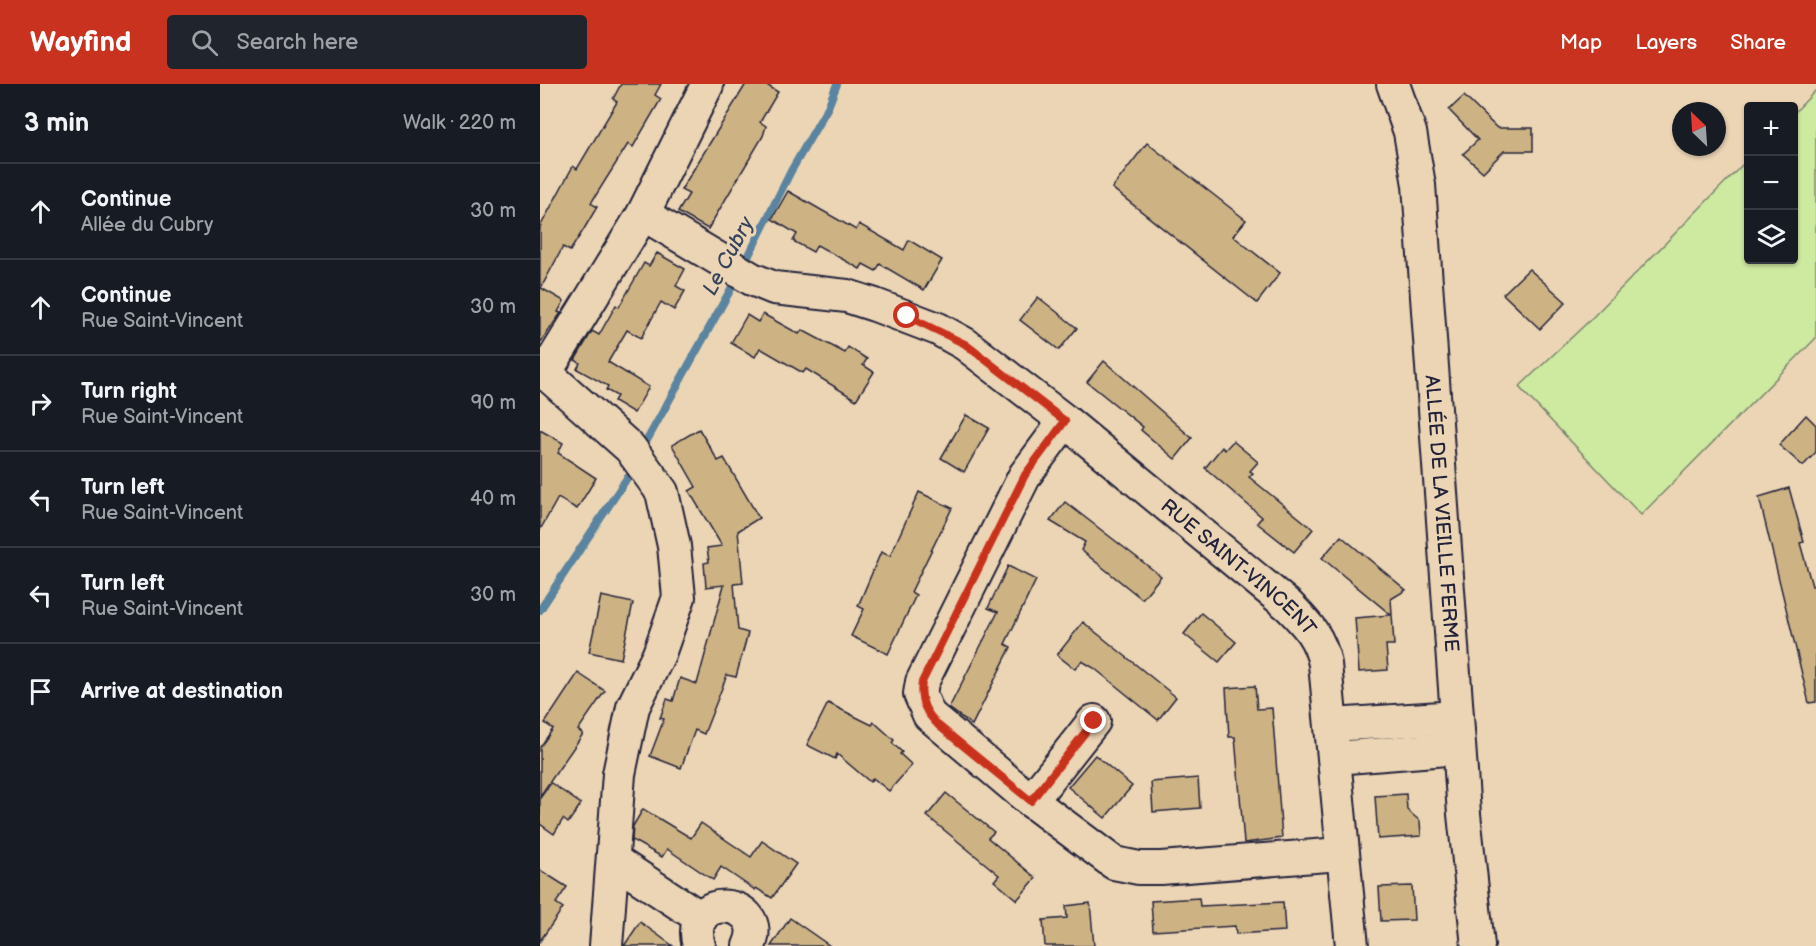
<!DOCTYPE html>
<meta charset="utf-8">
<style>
:root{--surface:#171b24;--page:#20242c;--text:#f1f3f6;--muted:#9ea1a6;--line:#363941;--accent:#c8321e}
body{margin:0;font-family:"Balsamiq Sans",sans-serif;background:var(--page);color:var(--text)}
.controls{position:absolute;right:18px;top:18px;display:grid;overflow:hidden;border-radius:6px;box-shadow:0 2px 4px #0004}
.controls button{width:54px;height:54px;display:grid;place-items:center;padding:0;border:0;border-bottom:2px solid var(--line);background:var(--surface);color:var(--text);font:30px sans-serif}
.compass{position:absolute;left:1132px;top:18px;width:54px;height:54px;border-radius:50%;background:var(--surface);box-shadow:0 2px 4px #0004;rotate:335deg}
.stop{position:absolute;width:18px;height:18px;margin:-14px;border:4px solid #c8321e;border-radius:50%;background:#fff}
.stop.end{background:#c8321e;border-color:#fff;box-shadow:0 2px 6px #0008}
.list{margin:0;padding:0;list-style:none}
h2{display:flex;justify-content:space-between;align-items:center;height:78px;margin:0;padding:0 24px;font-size:26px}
h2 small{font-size:20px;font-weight:400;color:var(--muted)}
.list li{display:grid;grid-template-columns:39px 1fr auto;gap:18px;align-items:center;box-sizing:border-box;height:96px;padding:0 24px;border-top:2px solid var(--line)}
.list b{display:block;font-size:22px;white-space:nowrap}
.list p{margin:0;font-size:20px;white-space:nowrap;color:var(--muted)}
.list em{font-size:20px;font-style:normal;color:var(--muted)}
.icon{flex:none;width:33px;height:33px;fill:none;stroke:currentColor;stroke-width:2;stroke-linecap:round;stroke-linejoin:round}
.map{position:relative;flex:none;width:1276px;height:862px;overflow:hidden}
header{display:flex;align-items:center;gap:36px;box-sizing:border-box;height:84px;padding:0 30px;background:var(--accent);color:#fff}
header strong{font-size:28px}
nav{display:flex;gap:33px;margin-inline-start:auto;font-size:21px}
.search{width:420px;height:54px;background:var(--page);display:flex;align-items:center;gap:15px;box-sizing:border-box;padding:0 21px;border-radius:6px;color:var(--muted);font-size:22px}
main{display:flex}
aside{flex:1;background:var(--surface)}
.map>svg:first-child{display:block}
.green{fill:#cee9a0;stroke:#78866e;stroke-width:1.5}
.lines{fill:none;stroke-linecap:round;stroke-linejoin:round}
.stream{stroke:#5a849f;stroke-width:8}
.building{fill:#cdb283;stroke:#22223b;stroke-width:1.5}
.minor-casing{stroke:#22223b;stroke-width:36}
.minor{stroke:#ecd5b5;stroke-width:32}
.route{stroke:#c8321e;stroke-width:8}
.labels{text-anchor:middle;stroke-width:6;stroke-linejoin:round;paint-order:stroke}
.street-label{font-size:20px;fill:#22223b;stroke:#ecd5b5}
.water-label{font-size:21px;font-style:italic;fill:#35435c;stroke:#ecd5b5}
</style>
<header>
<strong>Wayfind</strong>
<div class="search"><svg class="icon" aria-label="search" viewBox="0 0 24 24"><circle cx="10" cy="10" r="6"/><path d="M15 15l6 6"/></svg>Search here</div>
<nav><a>Map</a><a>Layers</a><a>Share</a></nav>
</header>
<main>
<aside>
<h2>3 min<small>Walk · 220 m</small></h2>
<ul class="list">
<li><svg class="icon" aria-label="ahead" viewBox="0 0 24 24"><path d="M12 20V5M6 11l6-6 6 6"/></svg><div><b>Continue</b><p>Allée du Cubry</p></div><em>30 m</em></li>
<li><svg class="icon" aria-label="ahead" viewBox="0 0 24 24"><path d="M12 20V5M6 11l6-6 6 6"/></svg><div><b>Continue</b><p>Rue Saint-Vincent</p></div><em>30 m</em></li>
<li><svg class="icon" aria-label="right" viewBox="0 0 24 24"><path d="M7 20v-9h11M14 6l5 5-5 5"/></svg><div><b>Turn right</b><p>Rue Saint-Vincent</p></div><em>90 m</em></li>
<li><svg class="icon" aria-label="left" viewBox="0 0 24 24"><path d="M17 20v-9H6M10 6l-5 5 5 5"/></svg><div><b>Turn left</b><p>Rue Saint-Vincent</p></div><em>40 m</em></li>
<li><svg class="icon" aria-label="left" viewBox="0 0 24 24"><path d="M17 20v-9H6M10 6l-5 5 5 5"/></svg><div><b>Turn left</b><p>Rue Saint-Vincent</p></div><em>30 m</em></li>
<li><svg class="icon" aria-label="arrive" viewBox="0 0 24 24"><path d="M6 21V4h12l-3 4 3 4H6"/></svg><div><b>Arrive at destination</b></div></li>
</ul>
</aside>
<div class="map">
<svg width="1276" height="862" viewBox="0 0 1276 862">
<rect width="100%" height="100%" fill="#ecd5b5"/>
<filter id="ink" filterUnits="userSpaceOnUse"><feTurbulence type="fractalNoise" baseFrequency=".0167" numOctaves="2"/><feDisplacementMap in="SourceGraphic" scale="12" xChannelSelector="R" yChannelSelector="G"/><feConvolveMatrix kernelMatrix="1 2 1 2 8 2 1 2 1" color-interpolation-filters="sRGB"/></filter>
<g filter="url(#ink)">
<path class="green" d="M1276,6V254L1101,431L979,303L1049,237L1208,75V176H1254V29Z"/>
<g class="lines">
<g class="stream">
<path d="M204,181L251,87L288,23L297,0"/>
<path d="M106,358L197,194"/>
<path d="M0,526L87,394"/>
</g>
</g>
<g class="building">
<path d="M81,0H121L115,11L121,15L93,63L88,60L51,119L57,123L44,145L30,167L23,163L1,204L24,217L18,228L21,229L0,259V143L33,82L37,85L77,18L73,15Z"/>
<path d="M206,0H225L238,8L220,38L226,42L223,52L168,145L138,128L149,110L141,106Z"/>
<path d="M924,12L957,44H993V67H964L943,88L923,70L938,56L909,26Z"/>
<path d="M607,59L706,136L693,152L740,189L717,219L572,104Z"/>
<path d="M248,107L316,146L319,140L364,166L369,156L402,176L384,206L340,180L336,187L323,180L320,185L277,161L273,168L253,157L257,150L232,135Z"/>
<path d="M117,169L145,185L136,202L145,207L134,226L121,218L101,254L87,246L68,278L109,303L94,329L74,317L77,312L66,306L68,302L37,285L40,279L35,276L52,247L59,251L76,221L79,223L104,179L109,182Z"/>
<path d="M989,185L1026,218L1000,245L963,210Z"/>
<path d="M498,213L537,244L519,266L480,236Z"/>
<path d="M223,230L259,250L262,246L305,269L308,263L327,275L323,281L334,288L316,316L266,285L263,289L220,264L215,273L191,259L207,231L218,238Z"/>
<path d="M564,277L652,354L635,375L601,346L603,343L547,298Z"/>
<path d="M426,331L449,344L424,388L401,374Z"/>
<path d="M1266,331L1276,341V368L1263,382L1239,361Z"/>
<path d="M159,345L178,377L184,374L219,434L198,447L203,499L194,500L198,546L208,549L196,593L187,591L164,650L155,646L141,684L110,672L124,635L120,634L127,615L133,617L140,594L157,600L184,501L166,503L164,479L169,478L167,464L182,462L149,407L156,403L132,361Z"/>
<path d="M0,346L23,359L18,369L56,394L37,425L18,414L0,446Z"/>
<path d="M693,357L718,378L710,387L713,389L709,393L773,445L754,468L717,439L722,433L665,384L682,363L685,366Z"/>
<path d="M1249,404L1264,458L1260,459L1272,502H1276V618L1269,619L1219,413Z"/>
<path d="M379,408L412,424L371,508L376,511L348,570L311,552L324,525L318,522L341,468L350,472Z"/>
<path d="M525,418L621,492L602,515L541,466L545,458L510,437Z"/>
<path d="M801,452L866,506L851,515L854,561H846L848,586L819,588L815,534L851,531L782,474Z"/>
<path d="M468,482L496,496L465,560L471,563L432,641L409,624L458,528L448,524Z"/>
<path d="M61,512L93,519L81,575L49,568Z"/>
<path d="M661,529L696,558L679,578L644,550Z"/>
<path d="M543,538L636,613L618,636L554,584L542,577L535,585L517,571Z"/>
<path d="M38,589L65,607L38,646L43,650L0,712V663L13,645L5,639Z"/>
<path d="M715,602L717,625L732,624L742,754L704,759L695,653H689L686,604Z"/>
<path d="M288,619L332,641L334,638L354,656L352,659L362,668L360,670L372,681L349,707L333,694L330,698L297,670L295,675L267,661Z"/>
<path d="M555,671L592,702L565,734L528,703Z"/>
<path d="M658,694L660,724L613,728L611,698Z"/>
<path d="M11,699L41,720L28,739L23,735L14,750L0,740V714Z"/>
<path d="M406,709L454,748L448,754L496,794L477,816L454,797L459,791L387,732Z"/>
<path d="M866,710L867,726L880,737L881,752L838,755L835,712Z"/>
<path d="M103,725L151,754L161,739L211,773L222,757L256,780L232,814L216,804L215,806L181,783L173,796L127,765L122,773L92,756L93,742Z"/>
<path d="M0,786L27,803L16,819L23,824L0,857Z"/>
<path d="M872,802L874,836L841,837L839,803Z"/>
<path d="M659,814L660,822L743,818L745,847L696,850L695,842L613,847L611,817Z"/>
<path d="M550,819L554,862H505L503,836L527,834L526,822Z"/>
<path d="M250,834L290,862H231Z"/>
<path d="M100,838L133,862H84Z"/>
</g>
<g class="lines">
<g class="minor-casing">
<g id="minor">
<path id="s1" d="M853,0L870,48L879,101L924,730L938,862"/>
<path id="s2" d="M103,130L212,195L234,204L307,212L335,221L398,245L425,260L525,337L749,522C767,540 780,554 785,580L812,862"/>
<path d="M0,284L90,364L122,408L134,462L139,513L119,570L93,623L79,690L66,862"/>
<path d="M6,288L103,130L167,1"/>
<path d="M525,337L485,391L382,598L380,610L389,631L491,717L574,779L599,784H621L801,770"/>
<path d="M792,641L917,633"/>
<path d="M795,674L919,664"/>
<path d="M491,717L554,637"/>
<path d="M73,776L161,834"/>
<path d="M159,862C143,804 231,815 209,862"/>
</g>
</g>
<use href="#minor" class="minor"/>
</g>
</g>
<g class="lines" filter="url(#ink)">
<path class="route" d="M367,232L425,260L525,337L485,391L382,598C379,617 386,629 399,642L491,717L554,637"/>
</g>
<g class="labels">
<g class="street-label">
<text dy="7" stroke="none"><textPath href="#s1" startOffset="434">ALLÉE DE LA VIEILLE FERME</textPath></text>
<text dy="7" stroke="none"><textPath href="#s2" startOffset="705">RUE SAINT-VINCENT</textPath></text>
</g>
<g class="water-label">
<text transform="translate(188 172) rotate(-62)" y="7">Le Cubry</text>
</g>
</g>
</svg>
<div class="controls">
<button>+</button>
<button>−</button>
<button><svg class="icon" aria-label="layers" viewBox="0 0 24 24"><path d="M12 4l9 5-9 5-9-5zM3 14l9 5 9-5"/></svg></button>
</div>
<svg class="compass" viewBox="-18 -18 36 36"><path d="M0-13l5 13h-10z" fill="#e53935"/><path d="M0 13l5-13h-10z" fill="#9ea1a6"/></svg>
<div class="stop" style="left:367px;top:232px"></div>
<div class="stop end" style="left:554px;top:637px"></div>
</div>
</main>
